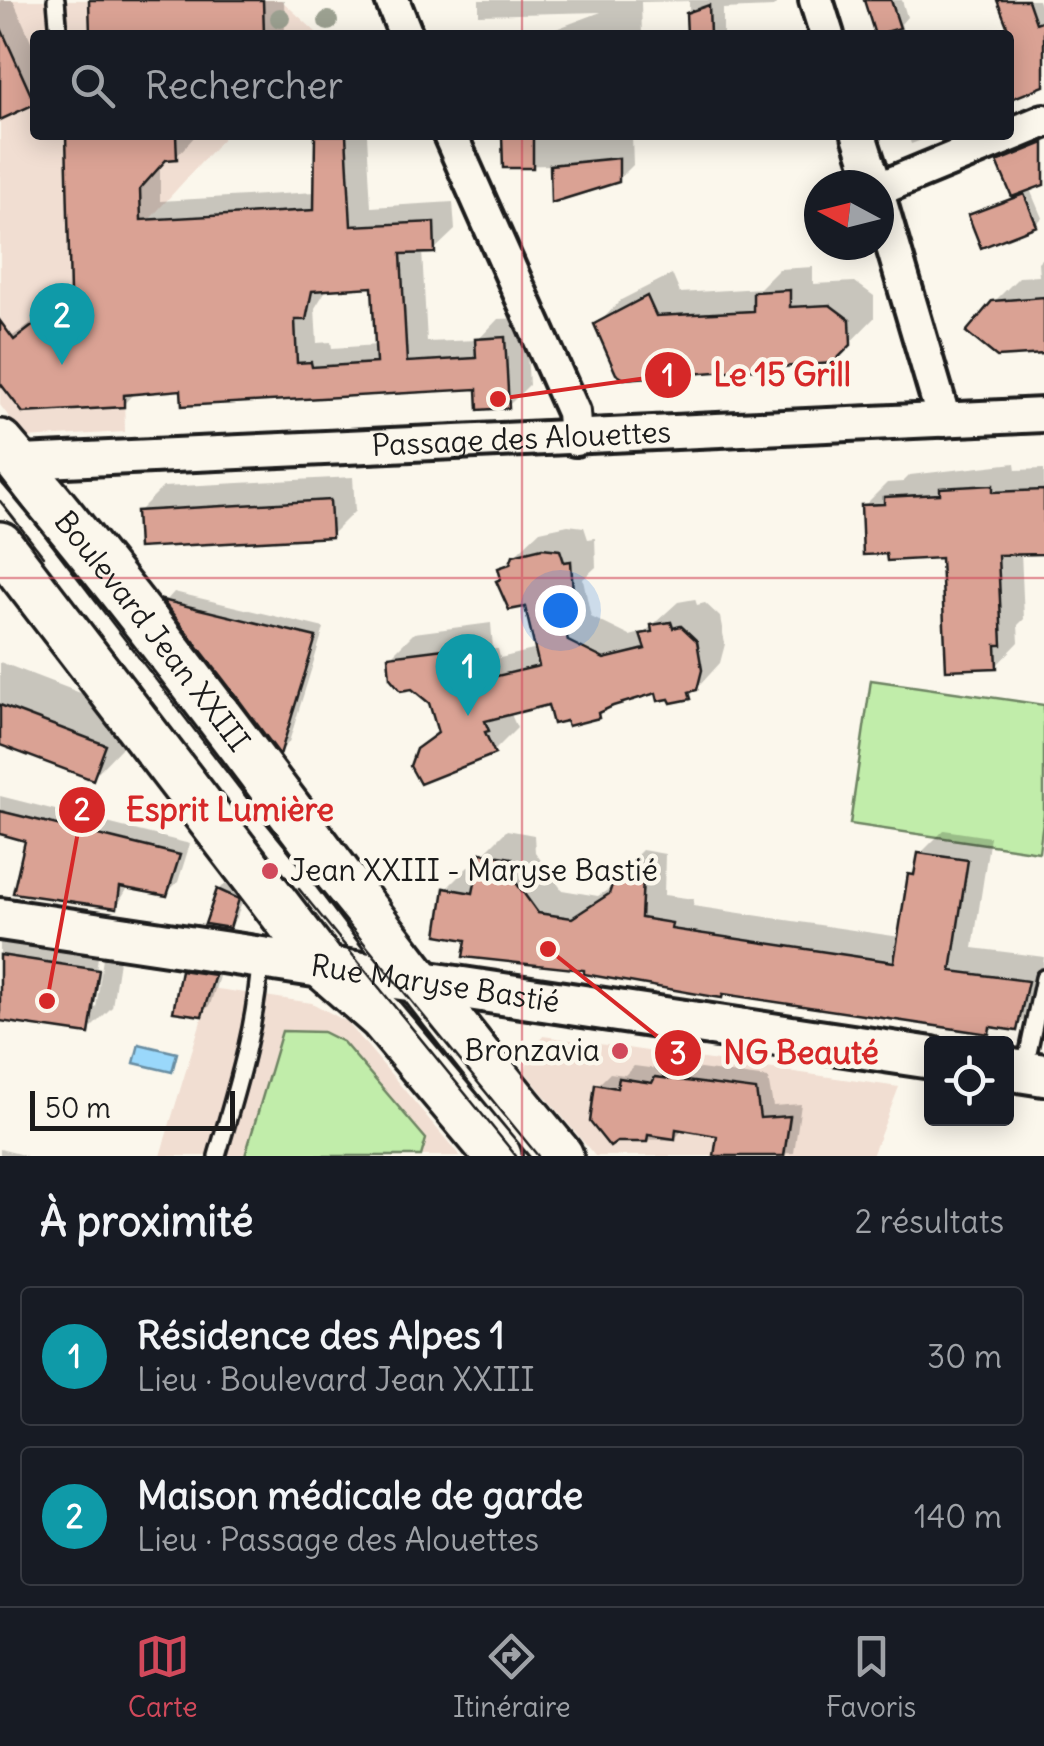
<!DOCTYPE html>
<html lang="fr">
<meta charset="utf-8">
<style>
:root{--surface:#171b24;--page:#20242c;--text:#f1f3f6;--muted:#9ea1a6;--line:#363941;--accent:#d1495b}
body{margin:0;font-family:Delius,sans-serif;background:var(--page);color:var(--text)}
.controls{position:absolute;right:30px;bottom:30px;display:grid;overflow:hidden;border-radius:10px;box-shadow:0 5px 25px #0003}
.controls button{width:90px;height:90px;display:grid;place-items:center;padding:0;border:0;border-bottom:2px solid var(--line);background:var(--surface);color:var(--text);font:50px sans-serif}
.compass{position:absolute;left:804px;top:170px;width:90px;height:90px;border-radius:50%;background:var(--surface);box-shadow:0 5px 25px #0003;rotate:277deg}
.scale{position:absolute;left:30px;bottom:25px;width:205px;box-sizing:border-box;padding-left:10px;border:5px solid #1c1c1c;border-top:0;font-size:28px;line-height:35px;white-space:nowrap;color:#1c1c1c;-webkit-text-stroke:8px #fbf7ec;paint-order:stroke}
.you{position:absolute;left:560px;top:610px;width:35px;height:35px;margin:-25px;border:8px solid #fff;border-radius:50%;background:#1a73e8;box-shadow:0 0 0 15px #1a73e833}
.badge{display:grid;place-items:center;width:65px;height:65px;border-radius:50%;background:var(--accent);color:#fff;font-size:32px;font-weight:700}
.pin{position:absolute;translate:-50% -82px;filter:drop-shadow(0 2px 5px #0008)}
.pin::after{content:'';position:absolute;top:52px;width:35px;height:30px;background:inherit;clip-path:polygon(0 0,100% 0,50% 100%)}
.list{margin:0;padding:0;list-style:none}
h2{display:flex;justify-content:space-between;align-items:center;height:130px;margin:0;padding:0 40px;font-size:42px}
h2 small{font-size:32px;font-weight:400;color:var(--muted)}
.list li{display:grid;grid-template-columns:65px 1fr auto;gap:30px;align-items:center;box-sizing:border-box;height:140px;margin:0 20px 20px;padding:0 20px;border:2px solid var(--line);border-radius:10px}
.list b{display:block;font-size:38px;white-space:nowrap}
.list p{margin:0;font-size:32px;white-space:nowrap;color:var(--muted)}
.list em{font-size:32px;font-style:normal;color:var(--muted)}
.icon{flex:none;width:55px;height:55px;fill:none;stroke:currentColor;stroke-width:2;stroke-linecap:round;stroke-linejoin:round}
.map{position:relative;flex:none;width:1044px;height:1156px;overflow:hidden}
.search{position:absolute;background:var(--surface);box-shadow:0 5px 25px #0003;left:30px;right:30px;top:30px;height:110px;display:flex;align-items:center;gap:25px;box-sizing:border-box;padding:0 35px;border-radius:10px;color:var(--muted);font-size:38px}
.sheet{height:450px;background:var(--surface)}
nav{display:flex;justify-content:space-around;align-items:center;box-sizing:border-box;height:140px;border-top:2px solid var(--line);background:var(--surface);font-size:28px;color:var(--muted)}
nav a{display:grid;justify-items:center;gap:5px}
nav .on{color:var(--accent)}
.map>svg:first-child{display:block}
.built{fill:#f1ded2}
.pitch{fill:#c1edaa;stroke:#6e8463;stroke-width:2.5}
.water{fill:#9ad8fb;stroke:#688da2;stroke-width:2.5}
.shadow{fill:#0003;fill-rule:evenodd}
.building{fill:#daa294;stroke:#1c1c1c;stroke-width:2.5;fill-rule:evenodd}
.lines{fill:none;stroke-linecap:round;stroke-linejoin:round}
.service-casing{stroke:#1c1c1c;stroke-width:22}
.minor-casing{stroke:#1c1c1c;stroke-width:40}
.tertiary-casing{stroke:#1c1c1c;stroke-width:48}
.secondary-casing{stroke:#1c1c1c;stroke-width:52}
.service{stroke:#fbf7ec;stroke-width:15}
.minor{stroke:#fbf7ec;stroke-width:32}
.tertiary{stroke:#fbf7ec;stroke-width:40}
.secondary{stroke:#fbf7ec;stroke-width:45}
.tram{stroke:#1c1c1c;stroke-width:2.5}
.tree{fill:#9ca191}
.grid{fill:none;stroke:#d1495b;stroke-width:2.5;stroke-opacity:0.55}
.poi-dot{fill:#d1495b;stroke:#fbf7ec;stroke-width:4}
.labels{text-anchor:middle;stroke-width:9;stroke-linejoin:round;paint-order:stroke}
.street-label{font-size:30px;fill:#1c1c1c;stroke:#fbf7ec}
.poi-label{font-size:30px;fill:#1c1c1c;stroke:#fbf7ec;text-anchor:start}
.leader{fill:none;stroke:#d62828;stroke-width:4}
.callout-dot{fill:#d62828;stroke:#fbf7ec;stroke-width:4}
.mark-label{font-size:30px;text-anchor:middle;font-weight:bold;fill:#fff}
.callout-label{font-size:32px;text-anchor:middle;font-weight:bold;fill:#d62828;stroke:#fbf7ec;stroke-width:9;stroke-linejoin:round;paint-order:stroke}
</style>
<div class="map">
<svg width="1044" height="1156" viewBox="0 0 1044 1156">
<rect width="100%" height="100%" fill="#fbf7ec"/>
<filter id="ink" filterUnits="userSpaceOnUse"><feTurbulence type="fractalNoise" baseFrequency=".01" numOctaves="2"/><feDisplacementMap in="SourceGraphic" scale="20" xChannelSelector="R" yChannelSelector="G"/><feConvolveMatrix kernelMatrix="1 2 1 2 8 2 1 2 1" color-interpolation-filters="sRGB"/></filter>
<g filter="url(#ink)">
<g class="built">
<path d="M0,0H281L317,33L35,35V135H226L120,252L125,432L25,438L0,405Z"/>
<path d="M211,988L312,1003L347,1022L460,1156H160Z"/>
<path d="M543,1036L899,1087L872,1156H595L524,1071Z"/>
</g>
<g class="pitch">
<path d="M871,680L1044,705V814L1039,852L850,824Z"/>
<path d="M282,1031L323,1032L343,1042L426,1139L421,1156H245Z"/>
</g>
<path class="water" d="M139,1044L177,1053L172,1072L134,1063Z"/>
<g class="shadow">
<path d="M0,0H13L35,50V100L0,117Z"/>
<path d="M91,0H284L285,35H92Z"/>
<path d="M479,0H780L773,7L723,9V35H689V1L641,2L642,35H540L601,12L479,15Z"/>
<path d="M866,0H902L907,17L901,24L904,35H870L877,33Z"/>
<path d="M1000,0H1038L1044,17V69L1009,98V35H999L1011,30Z"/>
<path d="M69,135H196L176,157H167L160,165V201L315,192L314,179L320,173L317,135H367L371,207L453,202L455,230L434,250L422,251L427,342L478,340L498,319L525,318L529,385L508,406L480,386L183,387L136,391L123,405L0,379V345L62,301L73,305ZM374,284L378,345L332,348L331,342L317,343L315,308L328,287Z"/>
<path d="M504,135H632L633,165L618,180L552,165L505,166Z"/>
<path d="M908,135H935L911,144Z"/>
<path d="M1044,139V180L1029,187L1042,218L1036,224L971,215L1014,196L1000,162Z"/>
<path d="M1044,256V351L994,302L1019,277L1039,276L1038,262Z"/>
<path d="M813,267V284L855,282L874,296V318L832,361L597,325L621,300L672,274L680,293L760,288L779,269Z"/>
<path d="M1015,463L1016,470L1044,469V551L1021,552L1024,619L1018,625L1019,642L996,666L944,556L864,506L887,483L903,482L910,475Z"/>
<path d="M353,477L355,511L331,535L138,512L163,487Z"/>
<path d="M568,525L584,527L588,539L595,538L596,567L583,579L591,617L630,636L645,632L678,602L695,599L697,605L705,603L720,617L725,644L720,663L690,696L658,690L608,705L598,716L550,702L510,712L517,728L493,752L418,750L439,729L431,702L412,687L390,657L414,633L491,623L493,649H498L500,658L537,649L527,604L501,568L540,531Z"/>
<path d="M174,592L324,628L289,742L281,751L166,601Z"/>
<path d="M0,662L135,714L123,746L92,778L0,743Z"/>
<path d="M0,796L190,844L178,882L166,893L129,886L117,906L28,839L0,832Z"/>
<path d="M507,830L534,835L535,852L562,890L598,896L614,886L618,874L642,850L665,854L664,895L694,899L693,906L900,937L910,876L918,868L920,854L944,830L990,837L973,948L1044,957L1040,1004L1016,1028L993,1025L988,1031L725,992L663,987L536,961L469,938L446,889L470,865L481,867L483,854Z"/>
<path d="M227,882L246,890L237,917L229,925L219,890Z"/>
<path d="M0,929L121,947L112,1007L88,1031L0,1007ZM98,957L103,958L96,1008H91Z"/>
<path d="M191,963L222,967L210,1005L201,1014L183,971Z"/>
<path d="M670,1065L768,1078L773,1106L801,1104L794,1153L717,1156L720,1133L685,1128L673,1140L616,1139L597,1086L610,1073L625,1075L634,1066L665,1070Z"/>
<path d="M0,1149L27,1156H0Z"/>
</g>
<g class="building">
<path d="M89,0H263L264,35H90Z"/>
<path d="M864,0H891L900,28L875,35Z"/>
<path d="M997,0H1028L1036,23L1044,20V86L1009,100V31Z"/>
<path d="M709,5L710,35H687L686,13Z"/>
<path d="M0,26L35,104L0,120Z"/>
<path d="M66,135H176L177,159L166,160L140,189L141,220L314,210L315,135H346L351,226L434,222L435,253L401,254L407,362L476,358L475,339L505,337L509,408L478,410L477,389L182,406L181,390L124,395V407L23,413L0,383V321L14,340L39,321L71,333ZM372,287L376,363L312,367L311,362L297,363L295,320H306L312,291Z"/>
<path d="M502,135H533V168H503Z"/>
<path d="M1044,143V185L1012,197L997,162Z"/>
<path d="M619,158V182L551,203L550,165Z"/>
<path d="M1024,194L1037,226L981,248L968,215Z"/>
<path d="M790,290V307L830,305L850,320L851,345L833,363L624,379L616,374L594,324L647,296L656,316L753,311V292Z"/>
<path d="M1044,297V354L997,357L966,332L992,301Z"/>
<path d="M993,485V492L1044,490V554L998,555L1002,645H996L997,668L946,670L941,558L887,561L886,554L863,555L861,505L884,504V497L940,494V488Z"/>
<path d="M330,500L332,537L138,548L136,511Z"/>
<path d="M542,548L560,550L564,562L571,561L573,593L559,598L568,641L604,659L645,649L640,634L652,632L651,625L671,622L673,628L681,626L697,641L702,670L697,690L689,692L691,699L671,703L669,699L658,701L656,693L613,706L598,713L599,718L568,726L566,721L553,724L548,705L485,721L489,731L485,732L495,754L420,784L410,766L416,749L438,733L429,703L412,689L401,691L390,678L388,656L468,646L470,672H474L476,681L539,666L525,607L509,610L496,581L501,579L498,568L510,564L513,555Z"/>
<path d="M162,600L316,637L280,755L233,692Z"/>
<path d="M0,705L106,745L93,780L0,745Z"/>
<path d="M0,811L180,855L167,896L120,887L117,908L13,893L25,841L0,834Z"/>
<path d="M481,853L512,858V877L538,913L572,918L609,894L616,873L643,877L641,918L672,923L671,929L894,962L908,874L914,875L918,853L968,860L951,971L1028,981L1017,1031L990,1027L989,1034L723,994L722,998L709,996L584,974V970L463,957L466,940L437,935L444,888L473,893Z"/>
<path d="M217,889L239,899L230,928L205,924Z"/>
<path d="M0,955L99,970L89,1034L0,1021Z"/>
<path d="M181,970L215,975L202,1016L173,1012Z"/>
<path d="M655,1077L756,1090L760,1118L790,1116L784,1156H714L717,1136L676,1129L675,1139L648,1135L647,1142H617L610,1147L590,1122L595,1084L617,1088L619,1078L652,1083Z"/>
</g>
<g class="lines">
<g class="service-casing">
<g id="service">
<path d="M56,0L58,23"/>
<path d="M1024,1072L1044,978"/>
<path d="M217,1156C236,1091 256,1028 260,961"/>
</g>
</g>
<g class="minor-casing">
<g id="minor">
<path d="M392,0L406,35"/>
<path d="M816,0L827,35"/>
<path d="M450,135L573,412L575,439"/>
<path d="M859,135L875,185"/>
<path d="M879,189L1044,121"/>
<path d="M879,199L944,420"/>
<path id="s1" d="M0,463L1044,415"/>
</g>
</g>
<g class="tertiary-casing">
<g id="tertiary">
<path id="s2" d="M0,919L932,1058"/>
<path d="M1006,1069L1044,1075"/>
</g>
</g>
<g class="secondary-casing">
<g id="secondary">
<path id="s3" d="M0,443C197,672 365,925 560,1156"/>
<path d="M0,545L324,967L382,1018L498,1156"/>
</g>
</g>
<use href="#service" class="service"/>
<use href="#minor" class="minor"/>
<use href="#tertiary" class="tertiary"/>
<use href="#secondary" class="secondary"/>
<g class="tram">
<path d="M0,477L266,823L538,1156"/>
<path d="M0,501L43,556"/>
<path d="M299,889L516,1156"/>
</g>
</g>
<g class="tree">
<circle cx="280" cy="18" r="10"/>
<circle cx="328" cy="21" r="10"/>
</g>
</g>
<path class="grid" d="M522,0V35M522,135V1156M0,578H1044"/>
<g class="poi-dot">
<circle cx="270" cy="871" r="10"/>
<circle cx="620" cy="1051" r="10"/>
</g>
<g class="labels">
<g class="street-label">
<text dy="10" stroke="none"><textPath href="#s1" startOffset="522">Passage des Alouettes</textPath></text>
<text dy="10" stroke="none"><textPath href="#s3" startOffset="242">Boulevard Jean XXIII</textPath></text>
<text dy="10" stroke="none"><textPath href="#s2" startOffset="440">Rue Maryse Bastié</textPath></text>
</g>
<g class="poi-label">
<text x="290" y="881">Jean XXIII - Maryse Bastié</text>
<text x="600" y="1061" text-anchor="end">Bronzavia</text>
</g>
</g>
<path class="leader" d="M498 399L668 375M47 1001L82 810M548 949L678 1053"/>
<g class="callout-dot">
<circle cx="498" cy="399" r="10"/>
<circle cx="47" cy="1001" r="10"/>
<circle cx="548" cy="949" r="10"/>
<circle cx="668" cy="375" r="25"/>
<circle cx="82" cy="810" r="25"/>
<circle cx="678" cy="1053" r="25"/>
</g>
<g class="mark-label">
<text x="668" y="386">1</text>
<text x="82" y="820">2</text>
<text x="678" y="1064">3</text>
</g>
<g class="callout-label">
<text x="782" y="386">Le 15 Grill</text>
<text x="230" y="821">Esprit Lumière</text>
<text x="801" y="1064">NG Beauté</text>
</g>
</svg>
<div class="controls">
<button><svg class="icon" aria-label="locate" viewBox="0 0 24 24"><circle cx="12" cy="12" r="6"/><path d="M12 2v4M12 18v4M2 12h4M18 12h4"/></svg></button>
</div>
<svg class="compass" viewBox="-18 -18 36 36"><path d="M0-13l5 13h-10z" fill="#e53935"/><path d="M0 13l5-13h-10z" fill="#9ea1a6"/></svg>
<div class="scale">50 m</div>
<div class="you"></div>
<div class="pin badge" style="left:468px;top:716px;background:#0f9aa8">1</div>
<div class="pin badge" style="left:62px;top:365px;background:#0f9aa8">2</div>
<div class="search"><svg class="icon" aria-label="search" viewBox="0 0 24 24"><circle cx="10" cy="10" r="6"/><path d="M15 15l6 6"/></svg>Rechercher</div>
</div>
<section class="sheet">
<h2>À proximité<small>2 résultats</small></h2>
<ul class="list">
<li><span class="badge" style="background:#0f9aa8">1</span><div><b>Résidence des Alpes 1</b><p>Lieu · Boulevard Jean XXIII</p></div><em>30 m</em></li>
<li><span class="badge" style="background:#0f9aa8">2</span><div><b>Maison médicale de garde</b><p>Lieu · Passage des Alouettes</p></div><em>140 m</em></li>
</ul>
</section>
<nav>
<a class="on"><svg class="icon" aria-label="map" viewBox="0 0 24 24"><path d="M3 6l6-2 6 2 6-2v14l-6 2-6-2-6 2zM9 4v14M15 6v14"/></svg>Carte</a>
<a><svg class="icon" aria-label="directions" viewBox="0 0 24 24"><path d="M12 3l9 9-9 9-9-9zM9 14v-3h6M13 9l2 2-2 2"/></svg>Itinéraire</a>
<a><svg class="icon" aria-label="saved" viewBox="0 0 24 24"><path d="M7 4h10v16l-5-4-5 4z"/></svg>Favoris</a>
</nav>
